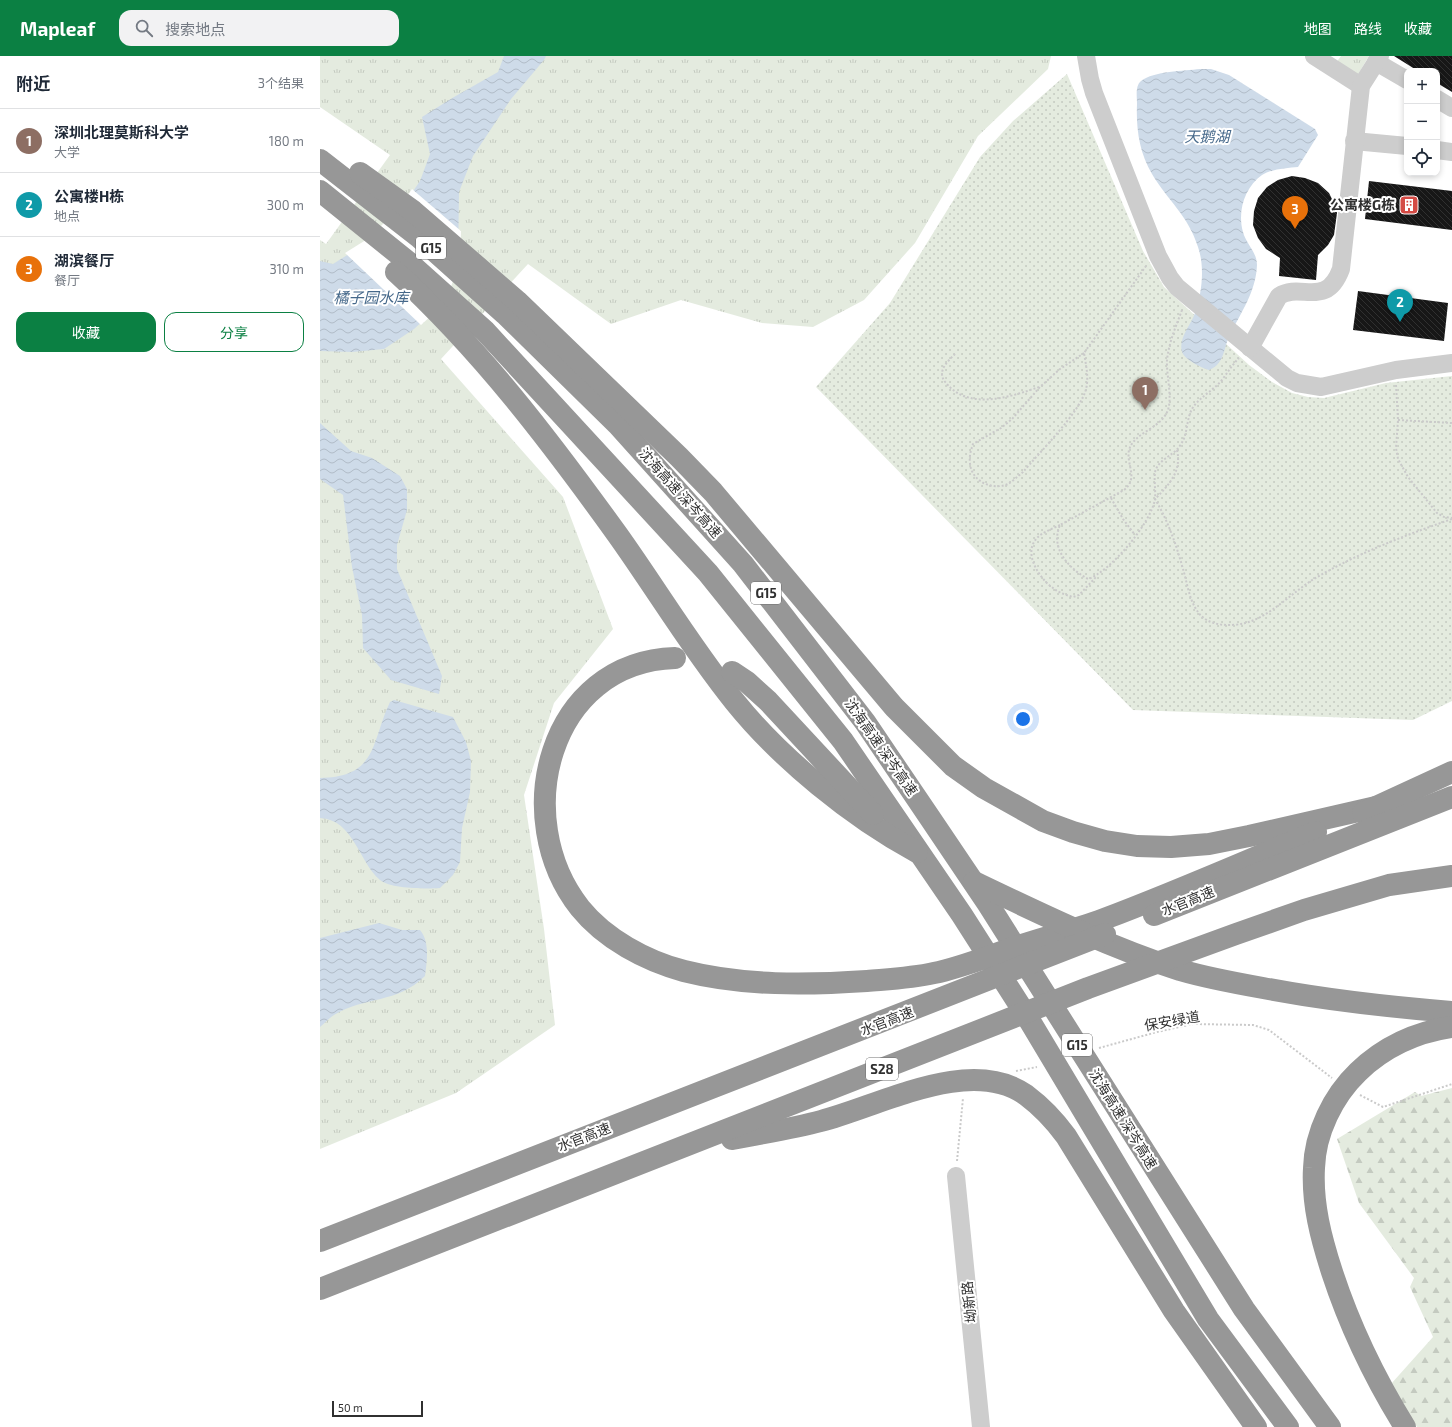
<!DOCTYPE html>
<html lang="zh">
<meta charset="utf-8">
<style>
:root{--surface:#fff;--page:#f2f2f3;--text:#1f2937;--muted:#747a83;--line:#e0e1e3;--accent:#0b8043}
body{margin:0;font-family:"Exo 2","Noto Sans SC",sans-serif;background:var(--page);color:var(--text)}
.controls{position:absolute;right:12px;top:12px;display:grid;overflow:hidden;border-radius:8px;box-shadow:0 2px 6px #0003}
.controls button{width:36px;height:36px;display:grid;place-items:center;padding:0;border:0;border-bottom:1px solid var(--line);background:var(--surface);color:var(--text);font:20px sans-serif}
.scale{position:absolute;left:12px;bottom:10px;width:91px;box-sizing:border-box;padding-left:4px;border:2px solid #303030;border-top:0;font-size:11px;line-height:14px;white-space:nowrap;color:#303030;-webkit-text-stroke:3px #fff;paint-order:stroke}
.you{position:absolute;left:703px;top:663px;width:14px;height:14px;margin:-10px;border:3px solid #fff;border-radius:50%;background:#1a73e8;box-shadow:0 0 0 6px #1a73e833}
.badge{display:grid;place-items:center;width:26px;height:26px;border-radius:50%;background:var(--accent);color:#fff;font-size:13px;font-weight:700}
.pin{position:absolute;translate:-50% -33px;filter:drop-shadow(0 1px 2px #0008)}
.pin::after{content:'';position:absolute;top:21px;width:14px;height:12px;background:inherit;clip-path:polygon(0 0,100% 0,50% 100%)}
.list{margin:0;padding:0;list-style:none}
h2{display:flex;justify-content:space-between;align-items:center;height:52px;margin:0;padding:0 16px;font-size:17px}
h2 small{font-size:13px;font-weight:400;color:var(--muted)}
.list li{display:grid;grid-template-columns:26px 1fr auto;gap:12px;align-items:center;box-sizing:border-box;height:64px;padding:0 16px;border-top:1px solid var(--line)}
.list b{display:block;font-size:15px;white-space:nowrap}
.list p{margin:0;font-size:13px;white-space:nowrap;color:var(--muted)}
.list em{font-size:13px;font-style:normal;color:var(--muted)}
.actions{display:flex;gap:8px;padding:12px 16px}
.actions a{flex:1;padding:9px 0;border:1px solid var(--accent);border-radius:12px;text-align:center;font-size:14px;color:var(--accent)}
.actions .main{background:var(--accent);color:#fff}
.icon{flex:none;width:22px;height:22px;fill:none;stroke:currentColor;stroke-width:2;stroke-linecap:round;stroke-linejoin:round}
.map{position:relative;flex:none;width:1132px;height:1371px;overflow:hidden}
header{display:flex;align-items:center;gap:24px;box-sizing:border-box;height:56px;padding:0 20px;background:var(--accent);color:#fff}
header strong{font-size:19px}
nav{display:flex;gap:22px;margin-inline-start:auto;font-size:14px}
.search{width:280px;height:36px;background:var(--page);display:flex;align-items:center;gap:10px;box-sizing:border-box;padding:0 14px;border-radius:12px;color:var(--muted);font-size:15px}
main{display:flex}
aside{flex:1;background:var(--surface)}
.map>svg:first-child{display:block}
.grass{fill:url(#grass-tufts)}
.forest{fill:url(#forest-firs)}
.park{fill:url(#park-dots)}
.water{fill:url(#water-waves)}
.pier{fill:#fff}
.building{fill:url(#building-back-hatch)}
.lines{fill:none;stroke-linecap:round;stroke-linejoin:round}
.path{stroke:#cacaca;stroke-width:2;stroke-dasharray:2 2;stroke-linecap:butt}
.minor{stroke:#cdcdcd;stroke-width:18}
.highway{stroke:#979797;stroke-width:22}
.labels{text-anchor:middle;stroke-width:4;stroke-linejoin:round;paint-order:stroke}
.shield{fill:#fff;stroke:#6e6e6e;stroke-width:1}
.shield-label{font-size:13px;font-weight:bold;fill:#303030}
.poi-label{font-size:14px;font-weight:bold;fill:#303030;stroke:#fff;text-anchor:end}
.street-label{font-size:14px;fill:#303030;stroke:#fff}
.water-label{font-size:15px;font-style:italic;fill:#45688a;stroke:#fff}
</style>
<header>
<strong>Mapleaf</strong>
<div class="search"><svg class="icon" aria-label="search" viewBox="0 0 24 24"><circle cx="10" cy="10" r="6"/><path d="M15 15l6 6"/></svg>搜索地点</div>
<nav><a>地图</a><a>路线</a><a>收藏</a></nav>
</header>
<main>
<aside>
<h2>附近<small>3个结果</small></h2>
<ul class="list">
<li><span class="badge" style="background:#8d6e63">1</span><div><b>深圳北理莫斯科大学</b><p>大学</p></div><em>180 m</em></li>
<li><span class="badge" style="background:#0f9aa8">2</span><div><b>公寓楼H栋</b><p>地点</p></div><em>300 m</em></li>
<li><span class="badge" style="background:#e8710a">3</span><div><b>湖滨餐厅</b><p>餐厅</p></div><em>310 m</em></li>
</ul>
<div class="actions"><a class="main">收藏</a><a>分享</a></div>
</aside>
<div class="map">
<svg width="1132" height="1371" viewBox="0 0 1132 1371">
<defs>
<pattern id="grass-tufts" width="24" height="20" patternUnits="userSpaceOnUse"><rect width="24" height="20" fill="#e4ebdf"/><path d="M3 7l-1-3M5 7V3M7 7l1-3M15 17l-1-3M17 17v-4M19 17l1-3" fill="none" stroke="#c4cac0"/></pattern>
<pattern id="forest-firs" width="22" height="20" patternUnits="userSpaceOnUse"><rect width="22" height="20" fill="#e4ebdf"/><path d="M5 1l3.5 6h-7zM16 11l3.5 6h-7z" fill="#c4cac0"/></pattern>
<pattern id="park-dots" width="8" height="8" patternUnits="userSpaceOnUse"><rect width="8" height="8" fill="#e4ebdf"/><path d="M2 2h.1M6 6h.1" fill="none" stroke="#c4cac0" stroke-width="1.8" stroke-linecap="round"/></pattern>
<pattern id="water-waves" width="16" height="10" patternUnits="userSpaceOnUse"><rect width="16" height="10" fill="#cedbe9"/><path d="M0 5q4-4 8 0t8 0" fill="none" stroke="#b1bcc8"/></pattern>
<pattern id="building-back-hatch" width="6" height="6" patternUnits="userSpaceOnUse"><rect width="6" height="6" fill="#171717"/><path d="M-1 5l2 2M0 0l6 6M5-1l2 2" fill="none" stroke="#303030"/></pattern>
</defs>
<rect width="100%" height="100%" fill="#fff"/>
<g class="grass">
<path d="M0,0H731L728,13L658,80L595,187L544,244L493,271L442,267L361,244L291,268L208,208L121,303L243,441L293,573L234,647L204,739L224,873L235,969L136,1037L0,1093V184L6,188L70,99L0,51Z"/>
<path d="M1021,0H1049L1037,20L1016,7Z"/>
</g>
<path class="forest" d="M1132,1032V1371H1097L1071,1328L1113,1281L1090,1231L1094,1222L1039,1147L1017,1083L1095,1036L1101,1040Z"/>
<path class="park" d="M747,18L823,195L844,231L929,309L952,326L972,337L988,341L1004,342L1066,327L1132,320V645L1093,664L813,654L496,331L570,247L660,101L693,65Z"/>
<g class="water">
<path d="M184,0H226L224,4L191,43L153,100L139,136L138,206L123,247L94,273L64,293L32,296L0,295V205L13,208L51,184L81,153L100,125L110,98L102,61L134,41L178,16Z"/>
<path d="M880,13H891L909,19L995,73L998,79L978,111C967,112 952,113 942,119C925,131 917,155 923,176C926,188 937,196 937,209C936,236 921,256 910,279C903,292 905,308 889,314C882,312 865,304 862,296C858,282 871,269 875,257C882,237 885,211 878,191C868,159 848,145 832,118C819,96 816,72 817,48C817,41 815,30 821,25C834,15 864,15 880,13Z"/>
<path d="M0,367L31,395L52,402L80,420L87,433V454L77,489V513L122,620L119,638L71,624L43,592L42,559L32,511L23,439L0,423Z"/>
<path d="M74,644L133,661L146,686L151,705L150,736L142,772L140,806L133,819L120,832C107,833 71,833 60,824C38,805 34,764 0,762V722C58,721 51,686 70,646Z"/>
<path d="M59,867L82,874H100C110,886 107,905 105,920C77,948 45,940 14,959C9,962 5,967 0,971V882Z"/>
</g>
<path class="pier" d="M92,133L141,175L140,206L125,247L101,269L25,197L49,182L79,152Z"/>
<g class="building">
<path d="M1074,0H1132V36L1117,27V15H1098Z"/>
<path d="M972,120L985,122L998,127L1009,137L1015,149L1017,157L1014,179L1008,189L998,199L996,224L959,220L960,202L946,193L938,182L933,169L934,155L938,142L947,131L958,124Z"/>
<path d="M1049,125L1132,135V174L1045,163Z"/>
<path d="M1038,235L1128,247L1124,285L1033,274Z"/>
</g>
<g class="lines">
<g class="path">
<path d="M862,254C856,270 849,286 847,304C846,319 854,346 846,358C838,373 814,377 809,394C806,409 819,422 804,434L740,469C730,492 748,512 768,523C791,515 831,467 835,443C836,435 833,419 836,413C841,402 855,399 861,388C868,378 866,364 872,353C879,341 893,335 902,324C908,316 912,309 919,302"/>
<path d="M764,297L740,313L720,331L692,363L681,372L653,388C651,394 649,400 650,407C651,425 672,435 688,428C693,425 698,420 703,416C719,397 761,355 766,333C769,322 766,309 764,297L826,210"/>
<path d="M635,298C627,306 616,316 626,327C649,355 690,341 719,331"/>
<path d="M1076,329L1078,364L1076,392L1078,403L1088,421L1117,457L1124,461L1132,462"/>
<path d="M1078,364L1132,367"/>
<path d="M857,394C862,415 849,429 835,443C848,465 856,488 863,513C867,526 869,544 878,556C887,570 910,571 925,567C951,561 975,533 999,520C1041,496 1086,479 1132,463"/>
<path d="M791,442L803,463L815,479"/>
<path d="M740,469C730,474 719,477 714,486C705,501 721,524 733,532C739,537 746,539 753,541L759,539L777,520"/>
<path d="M779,992L837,976L873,968L933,969L949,974L1012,1022"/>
<path d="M696,1015L717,1011"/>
<path d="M1040,1039L1063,1051L1132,1028"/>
<path d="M637,1105L643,1042"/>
</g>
<g class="minor">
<path d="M766,0L770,23L774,37L838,200L850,222L857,231L967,322L977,327L1001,331L1076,314L1132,307"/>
<path d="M994,0L1041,30"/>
<path d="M1056,6L1087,24"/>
<path d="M1117,43L1132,52"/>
<path d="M1034,85L1087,90"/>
<path d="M1117,94L1132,96"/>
<path d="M930,292L959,240C981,226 1006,253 1021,213L1041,30L1060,0"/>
<path d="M636,1120L661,1371"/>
</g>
<g class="highway">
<path d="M0,104L99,181L185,258L298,369L423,508L545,666L610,762L668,848L924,1253L1010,1371"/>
<path d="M40,117L93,155L197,245L359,401L393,436L574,651L633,710L664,732L723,765L753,776L785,785L817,790L851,791L889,788L929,780L1056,751"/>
<path d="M0,135L87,205L165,275L388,517L523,685L642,859L711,967L888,1263L968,1371"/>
<path d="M76,216C161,294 230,385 297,478C337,534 372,593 415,646C461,703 532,761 597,796"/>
<path d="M355,602C228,606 189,762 260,852C285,883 326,905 364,915C423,930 487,929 547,925C570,923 592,922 614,917C643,911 671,899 699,890C727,881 757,873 784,863C856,836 926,805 996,776"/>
<path d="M412,616L427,626L448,645L553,758"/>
<path d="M1043,757L1132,716"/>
<path d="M654,826C721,858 789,891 860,914C887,922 915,927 943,932C1006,944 1068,951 1132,956"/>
<path d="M834,859L1132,741"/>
<path d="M412,1083C441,1077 472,1073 501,1065C560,1050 650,999 706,1039C722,1051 735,1065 746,1080L854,1255L936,1371"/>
<path d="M0,1185C261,1081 524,982 785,878"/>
<path d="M0,1233L768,932L916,878L984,854L1069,829L1132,820"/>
<path d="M1085,1371C1054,1321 1030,1271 1012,1216C1001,1182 992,1148 994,1112C995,1077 1013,1040 1038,1016C1064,991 1097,976 1132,971"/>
</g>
</g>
<defs>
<g id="building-square" transform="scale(1)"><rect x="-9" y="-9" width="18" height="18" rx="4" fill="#d44b45" stroke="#fff"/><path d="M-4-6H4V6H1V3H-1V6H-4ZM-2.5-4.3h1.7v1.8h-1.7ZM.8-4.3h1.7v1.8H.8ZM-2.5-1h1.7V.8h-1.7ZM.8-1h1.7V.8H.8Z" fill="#fff"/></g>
</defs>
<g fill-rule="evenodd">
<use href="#building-square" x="1089" y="149"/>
</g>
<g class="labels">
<g class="shield">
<rect x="96" y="181" width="30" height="22" rx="3"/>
<rect x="431" y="526" width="30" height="22" rx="3"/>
<rect x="742" y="978" width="30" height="22" rx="3"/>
<rect x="546" y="1002" width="32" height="22" rx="3"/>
</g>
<g class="shield-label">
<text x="111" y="197">G15</text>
<text x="446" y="542">G15</text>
<text x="757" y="994">G15</text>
<text x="562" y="1018">S28</text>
</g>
<g class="poi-label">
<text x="1075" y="154">公寓楼G栋</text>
</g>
<g class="street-label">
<text transform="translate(360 437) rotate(48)" y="5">沈海高速 深岑高速</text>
<text transform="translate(561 691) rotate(55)" y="5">沈海高速 深岑高速</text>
<text transform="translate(868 845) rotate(-22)" y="5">水官高速</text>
<text transform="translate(567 965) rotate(-21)" y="5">水官高速</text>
<text transform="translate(852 965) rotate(-10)" y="5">保安绿道</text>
<text transform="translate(803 1063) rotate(58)" y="5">沈海高速 深岑高速</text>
<text transform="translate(264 1081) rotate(-21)" y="5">水官高速</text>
<text transform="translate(649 1246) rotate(-96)" y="5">坳新路</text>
</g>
<g class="water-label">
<text x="887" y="86">天鹅湖</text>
<text x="51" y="247">橘子园水库</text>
</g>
</g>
</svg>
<div class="controls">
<button>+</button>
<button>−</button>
<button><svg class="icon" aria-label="locate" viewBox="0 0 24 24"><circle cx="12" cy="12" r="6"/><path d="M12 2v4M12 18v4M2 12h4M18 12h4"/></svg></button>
</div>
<div class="scale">50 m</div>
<div class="you"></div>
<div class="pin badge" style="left:825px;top:354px;background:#8d6e63">1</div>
<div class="pin badge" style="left:1080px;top:266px;background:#0f9aa8">2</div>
<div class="pin badge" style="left:975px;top:173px;background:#e8710a">3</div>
</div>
</main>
